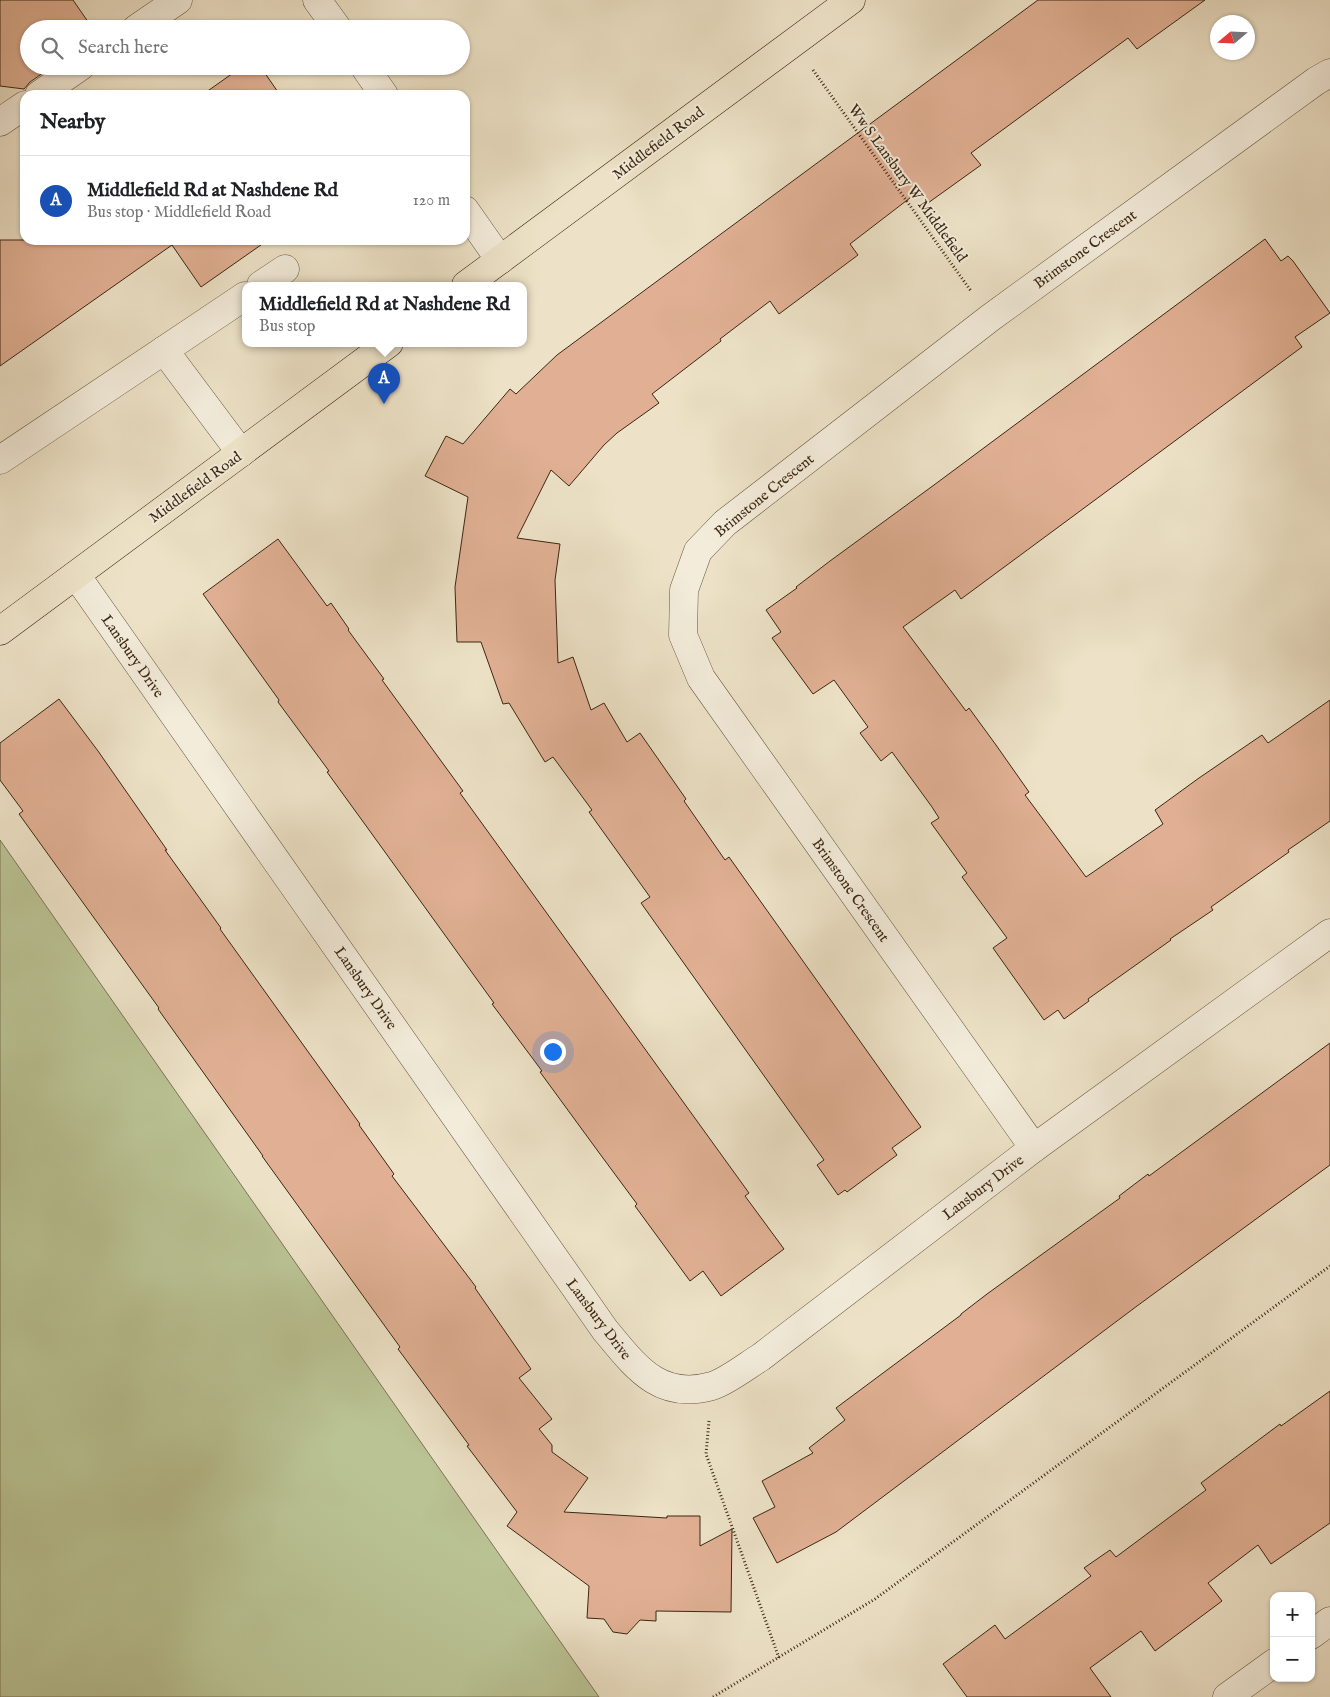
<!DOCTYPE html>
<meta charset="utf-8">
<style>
:root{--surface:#fff;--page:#f6f6f6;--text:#202124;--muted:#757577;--line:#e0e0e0;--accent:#111827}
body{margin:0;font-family:"IM FELL English",serif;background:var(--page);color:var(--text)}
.controls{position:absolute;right:15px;bottom:15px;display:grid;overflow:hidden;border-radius:10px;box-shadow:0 1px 4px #0004}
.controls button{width:45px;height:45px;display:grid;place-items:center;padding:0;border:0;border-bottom:1px solid var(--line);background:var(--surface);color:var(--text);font:25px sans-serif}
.compass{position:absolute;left:1210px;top:15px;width:45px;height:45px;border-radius:50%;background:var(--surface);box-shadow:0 1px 4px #0004;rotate:251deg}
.you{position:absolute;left:552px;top:1051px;width:18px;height:18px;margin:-12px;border:4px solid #fff;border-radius:50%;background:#1a73e8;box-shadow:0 0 0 8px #1a73e833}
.badge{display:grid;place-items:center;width:32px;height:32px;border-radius:50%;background:var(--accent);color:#fff;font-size:16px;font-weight:700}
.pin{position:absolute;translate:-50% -41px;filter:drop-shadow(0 1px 2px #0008)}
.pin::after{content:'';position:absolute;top:26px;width:18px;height:15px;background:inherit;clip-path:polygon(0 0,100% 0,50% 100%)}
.popup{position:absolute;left:242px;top:282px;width:285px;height:65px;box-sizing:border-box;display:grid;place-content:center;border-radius:10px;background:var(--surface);filter:drop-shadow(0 1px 4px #0005);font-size:16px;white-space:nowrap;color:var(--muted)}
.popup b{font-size:19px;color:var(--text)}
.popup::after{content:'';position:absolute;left:50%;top:100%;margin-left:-10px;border:10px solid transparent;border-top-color:var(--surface)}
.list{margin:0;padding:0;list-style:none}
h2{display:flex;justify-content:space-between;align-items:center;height:65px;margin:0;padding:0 20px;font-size:21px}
h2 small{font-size:16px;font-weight:400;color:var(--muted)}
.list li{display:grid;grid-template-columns:32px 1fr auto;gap:15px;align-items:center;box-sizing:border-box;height:90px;padding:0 20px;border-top:1px solid var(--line)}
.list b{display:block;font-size:19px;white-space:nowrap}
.list p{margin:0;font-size:16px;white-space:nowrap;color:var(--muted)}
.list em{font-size:16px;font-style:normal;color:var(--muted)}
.icon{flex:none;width:28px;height:28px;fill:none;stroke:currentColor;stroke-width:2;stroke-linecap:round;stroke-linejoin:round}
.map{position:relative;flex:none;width:1330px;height:1697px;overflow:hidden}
.search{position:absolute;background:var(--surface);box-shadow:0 1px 4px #0004;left:20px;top:20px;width:450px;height:55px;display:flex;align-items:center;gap:12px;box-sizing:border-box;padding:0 18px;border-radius:28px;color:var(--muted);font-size:19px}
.panel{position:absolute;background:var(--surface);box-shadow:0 1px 4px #0004;left:20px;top:90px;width:450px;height:155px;border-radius:15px}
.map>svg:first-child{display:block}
.green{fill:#bac394;stroke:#7a7553}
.building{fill:#e1b094;stroke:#3b2712}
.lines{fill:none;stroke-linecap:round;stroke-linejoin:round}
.minor-casing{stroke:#68563f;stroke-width:29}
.major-casing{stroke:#3b2712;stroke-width:29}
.path{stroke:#3b2712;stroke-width:3;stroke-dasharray:1 2.5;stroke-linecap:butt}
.minor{stroke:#f3ecdb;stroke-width:28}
.major{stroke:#ede2c7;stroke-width:28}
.labels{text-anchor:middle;stroke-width:4;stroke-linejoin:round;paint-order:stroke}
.street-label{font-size:15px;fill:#3b2712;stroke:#f3ecdb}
</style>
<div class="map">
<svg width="1330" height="1697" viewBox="0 0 1330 1697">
<rect width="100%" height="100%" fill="#ede2c7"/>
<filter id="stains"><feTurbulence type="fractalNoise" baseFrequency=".004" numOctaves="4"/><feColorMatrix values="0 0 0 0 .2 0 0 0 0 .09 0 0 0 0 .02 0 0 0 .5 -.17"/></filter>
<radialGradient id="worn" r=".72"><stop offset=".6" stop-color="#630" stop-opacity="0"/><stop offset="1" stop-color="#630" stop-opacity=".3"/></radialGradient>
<path class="green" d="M0,840L599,1697H0Z"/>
<g class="building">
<path d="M0,0H73L93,29H29V66H53L30,82L24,89L0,86Z"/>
<path d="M1038,0H1205L1137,49L1128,38L971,153L981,165L928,203L919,191L850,244L858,255L779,314L770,301L720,339L721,341L652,394L659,403L617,433L604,445L569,486L551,470L517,538L560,544L555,580L558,663L573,657L591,710L604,703L627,742L640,733L686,799L684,801L725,860L729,857L921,1127L892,1148L897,1155L847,1192L845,1190L838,1195L817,1165L824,1160L641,903L650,897L589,812L592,810L553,757L545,762L509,703L503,704L481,642H457L455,587L468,497L425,476L446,436L463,444L510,389L516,394L557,355Z"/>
<path d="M243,66H260L280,95H202Z"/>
<path d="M1265,239L1281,261L1288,256L1293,261L1330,313L1295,337L1302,347L961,599L955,590L903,627L966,711L969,708L996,745L1029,792L1025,795L1086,877L1163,824L1155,810L1199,778L1262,735L1268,743L1330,700V821L1288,850L1289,852L1211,907L1213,910L1170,939L1171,940L1088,999L1089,1001L1064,1019L1058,1010L1044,1020L993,948L1007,938L962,877L967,873L931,823L939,818L932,807L892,752L881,761L860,733L868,727L834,680L813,694L772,638L781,632L766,610L797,588L796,587L830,561L934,485Z"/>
<path d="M0,240H268L201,287L172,245L0,366Z"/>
<path d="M278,539L327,606L331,603L349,629L348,630L384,679L382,680L463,791L460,793L749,1193L745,1196L784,1249L721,1296L703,1271L690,1281L635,1206L637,1204L600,1154L540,1072L542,1071L492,1004L494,1003L364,823L327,772L329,771L278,702L279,700L203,594Z"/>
<path d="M59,699L98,751L167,850H165L221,928L220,929L360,1124L359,1125L394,1174L392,1176L476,1287L475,1288L531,1369L519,1378L552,1419L539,1429L552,1445V1452L588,1478L564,1512L667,1518V1516H700V1546L732,1529L731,1612L656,1611V1621L640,1620L627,1634L613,1632L604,1619L587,1618L589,1586L507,1526L517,1512L467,1446L469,1445L398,1349L400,1347L262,1156H263L158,1009L159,1008L19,814L23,811L0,780V743Z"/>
<path d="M1330,1043V1165L1137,1306L836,1532L777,1563L753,1518L775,1507L762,1481L813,1453L809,1448L845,1420L836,1408L961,1315V1314L987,1294L1120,1198L1119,1196L1148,1174L1149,1176Z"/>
<path d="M1330,1391V1523L1271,1564L1258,1545L1208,1583L1222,1601L1155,1651L1141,1631L1090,1668L1111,1697H967L943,1664L995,1625L1005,1639L1091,1576L1084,1568L1110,1550L1116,1557L1206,1490L1201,1483L1280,1424L1281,1426Z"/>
</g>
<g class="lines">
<g class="minor-casing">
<g id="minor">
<path d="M317,0L338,29"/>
<path d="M136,29L178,0"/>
<path d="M364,66L384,95"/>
<path d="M39,95L81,66"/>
<path d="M0,122L25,105"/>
<path d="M465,210L500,260"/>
<path d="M261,285L285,269"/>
<path d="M164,350L241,453"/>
<path d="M0,460L245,296"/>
<path d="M76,575L605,1330C635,1366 659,1401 712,1386C726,1382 748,1365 761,1357L1034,1148L1330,933"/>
<path d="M1034,1148L701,678L683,635L684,590L698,551L725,523L990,318L1316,81L1330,73"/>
<path d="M1311,1635L1330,1621"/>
<path d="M1227,1697L1274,1663"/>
</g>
</g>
<g class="major-casing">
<g id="major">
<path d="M466,285L851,0"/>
<path d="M0,631L389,343"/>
</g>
</g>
<g class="path">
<path d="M813,70L971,291"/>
<path d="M709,1421L706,1454L779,1658"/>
<path d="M713,1697L875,1599L1330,1266"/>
</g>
<use href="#minor" class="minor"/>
<use href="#major" class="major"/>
</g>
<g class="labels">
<g class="street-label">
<text transform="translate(658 143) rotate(-37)" y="5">Middlefield Road</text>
<text transform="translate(908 183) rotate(54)" y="5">Ww S Lansbury W Middlefield</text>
<text transform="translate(1085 249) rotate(-36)" y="5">Brimstone Crescent</text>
<text transform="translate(195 487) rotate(-36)" y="5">Middlefield Road</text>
<text transform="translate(764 495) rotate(-39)" y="5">Brimstone Crescent</text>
<text transform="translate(133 656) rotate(55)" y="5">Lansbury Drive</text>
<text transform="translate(851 890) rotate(55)" y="5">Brimstone Crescent</text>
<text transform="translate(366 988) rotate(55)" y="5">Lansbury Drive</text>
<text transform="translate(983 1187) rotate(-37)" y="5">Lansbury Drive</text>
<text transform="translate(599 1319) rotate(53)" y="5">Lansbury Drive</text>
</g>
</g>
<rect width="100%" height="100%" filter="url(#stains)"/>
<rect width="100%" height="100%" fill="url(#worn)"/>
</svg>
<div class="controls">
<button>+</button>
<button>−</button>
</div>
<svg class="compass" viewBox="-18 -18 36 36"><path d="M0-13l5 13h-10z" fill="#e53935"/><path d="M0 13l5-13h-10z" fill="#757577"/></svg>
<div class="you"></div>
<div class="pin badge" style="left:384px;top:404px;background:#1a4fb4">A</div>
<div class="popup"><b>Middlefield Rd at Nashdene Rd</b>Bus stop</div>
<div class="search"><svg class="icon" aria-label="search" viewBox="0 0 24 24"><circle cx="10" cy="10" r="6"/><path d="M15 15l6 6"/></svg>Search here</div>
<section class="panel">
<h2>Nearby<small></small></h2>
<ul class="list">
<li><span class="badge" style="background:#1a4fb4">A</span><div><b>Middlefield Rd at Nashdene Rd</b><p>Bus stop · Middlefield Road</p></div><em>120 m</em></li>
</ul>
</section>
</div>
